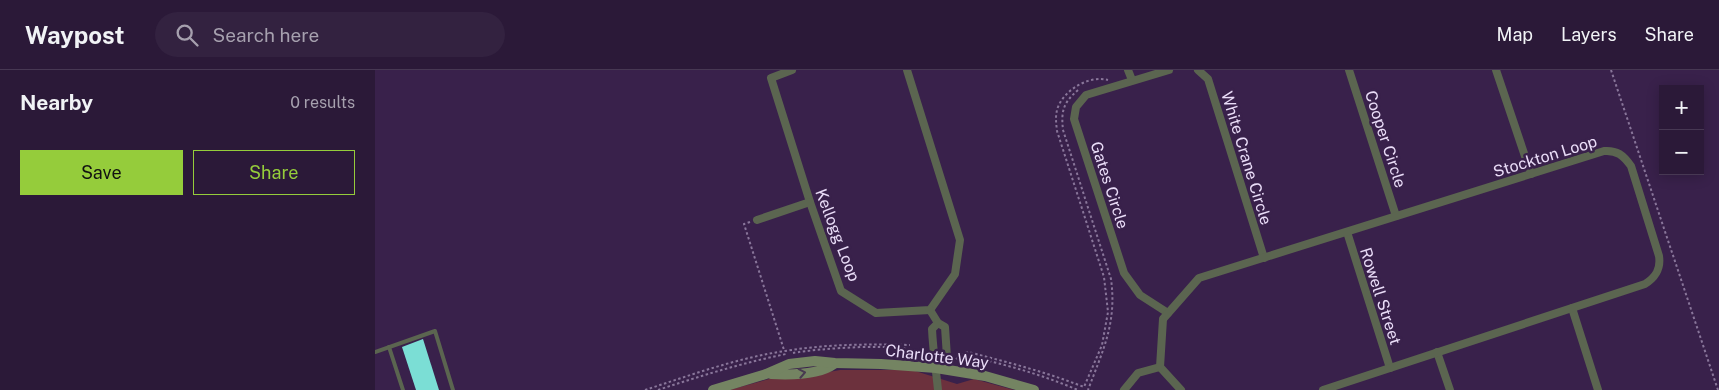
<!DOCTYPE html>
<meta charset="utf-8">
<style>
:root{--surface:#2b1938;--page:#332240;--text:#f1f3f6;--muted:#a6a0ae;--line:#473853;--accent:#95cc3b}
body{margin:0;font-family:"Public Sans",sans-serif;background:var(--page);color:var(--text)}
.controls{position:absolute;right:15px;top:15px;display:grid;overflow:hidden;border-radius:0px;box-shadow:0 2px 12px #0003}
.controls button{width:45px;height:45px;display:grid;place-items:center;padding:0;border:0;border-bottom:1px solid var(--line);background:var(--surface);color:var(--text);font:25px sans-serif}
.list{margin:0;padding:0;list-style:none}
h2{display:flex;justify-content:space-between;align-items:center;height:65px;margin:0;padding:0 20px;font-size:21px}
h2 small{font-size:16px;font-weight:400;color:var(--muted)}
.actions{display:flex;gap:10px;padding:15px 20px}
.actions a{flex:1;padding:11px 0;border:1px solid var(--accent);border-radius:0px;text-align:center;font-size:18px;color:var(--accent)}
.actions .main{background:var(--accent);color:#111}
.icon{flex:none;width:28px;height:28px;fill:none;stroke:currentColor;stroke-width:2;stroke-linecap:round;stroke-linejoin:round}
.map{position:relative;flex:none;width:1344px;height:320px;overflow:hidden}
header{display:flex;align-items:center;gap:30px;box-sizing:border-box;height:70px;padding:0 25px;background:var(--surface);border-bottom:1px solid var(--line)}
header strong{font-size:24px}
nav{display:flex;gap:28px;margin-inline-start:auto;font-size:18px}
.search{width:350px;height:45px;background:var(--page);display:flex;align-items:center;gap:12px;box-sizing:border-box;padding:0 18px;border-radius:28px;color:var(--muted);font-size:19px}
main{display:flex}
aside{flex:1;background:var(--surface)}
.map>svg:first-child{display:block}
.green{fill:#6c313d}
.building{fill:#7bded5}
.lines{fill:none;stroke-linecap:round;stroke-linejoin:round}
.path{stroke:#89769a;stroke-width:2;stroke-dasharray:2.5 2.5;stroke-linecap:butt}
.lane{stroke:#5b6550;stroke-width:4}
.street{stroke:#5b6550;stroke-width:8}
.secondary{stroke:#748462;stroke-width:10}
.oneway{stroke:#483a51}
.labels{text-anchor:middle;stroke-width:5;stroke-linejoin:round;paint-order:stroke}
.street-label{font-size:16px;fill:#eaddf8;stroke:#39214b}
</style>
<header>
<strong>Waypost</strong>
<div class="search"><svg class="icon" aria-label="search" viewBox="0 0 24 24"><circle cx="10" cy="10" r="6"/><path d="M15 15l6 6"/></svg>Search here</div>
<nav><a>Map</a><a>Layers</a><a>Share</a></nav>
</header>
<main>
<aside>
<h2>Nearby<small>0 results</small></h2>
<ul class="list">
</ul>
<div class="actions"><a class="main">Save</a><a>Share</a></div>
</aside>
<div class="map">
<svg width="1344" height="320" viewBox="0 0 1344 320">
<rect width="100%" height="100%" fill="#39214b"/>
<path class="green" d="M465,300H537L582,314L599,309L639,320H354L394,309L437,305Z"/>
<path class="building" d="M48,269L64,320H41L27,277Z"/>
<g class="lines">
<g class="path">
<path d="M1236,0L1343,320"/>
<path d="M703,20C688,33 686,41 688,60L736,209C742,253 728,280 713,320"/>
<path d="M375,152L369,154L409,280"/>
<path d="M418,283C439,279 533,271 546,284"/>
<path d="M586,285L593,282C632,292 671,302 709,317L727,275L733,242L729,207L682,61C681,52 680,45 683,37C690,19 715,5 733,10"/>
<path d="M581,289L586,285C627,293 665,304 703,320"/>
<path d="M270,320C316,305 362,288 410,281C452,274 493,274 535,275"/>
<path d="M283,320C325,306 367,293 411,284"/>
</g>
<g class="lane">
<path d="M14,277L28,320"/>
<path d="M0,282L60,261L78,320"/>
</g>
<g class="street">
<path d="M417,0L396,8L435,132L466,221L501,243L555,240L580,204L585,170L532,0"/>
<path d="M753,0L757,10"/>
<path d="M823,0L833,9L889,188"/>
<path d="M974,0L1021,146"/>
<path d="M1121,0L1156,104"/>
<path d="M382,150L435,132"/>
<path d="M972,162L1015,298"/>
<path d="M1197,238L1223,320"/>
<path d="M555,240L563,253L570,257L572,287L561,298"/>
<path d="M793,243L765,225L749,203L699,49L701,37L711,25L794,0"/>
<path d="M1062,282L1075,320"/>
<path d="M563,320C561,300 558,280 557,259L563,253"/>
<path d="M749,320L763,303L785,297"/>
<path d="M806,320L785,297L788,249L824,208L1229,81C1242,80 1248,85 1256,96L1284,186C1286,199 1281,207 1270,214L948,320"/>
</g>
<g class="secondary">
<path d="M396,304C415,305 444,305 459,294"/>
<path d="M338,320L391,304L414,294L440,291L460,293L506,294L561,298L610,306L659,320"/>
</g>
</g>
<defs><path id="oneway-chevron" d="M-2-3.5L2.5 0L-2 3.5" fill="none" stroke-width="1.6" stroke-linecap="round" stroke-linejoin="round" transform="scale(1.25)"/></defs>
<use class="oneway" href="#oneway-chevron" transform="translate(427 303) rotate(-11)"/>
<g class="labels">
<g class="street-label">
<text transform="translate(1011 69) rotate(72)" y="6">Cooper Circle</text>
<text transform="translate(1170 86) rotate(-17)" y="6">Stockton Loop</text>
<text transform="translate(872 88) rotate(73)" y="6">White Crane Circle</text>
<text transform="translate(735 115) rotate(72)" y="6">Gates Circle</text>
<text transform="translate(463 165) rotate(69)" y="6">Kellogg Loop</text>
<text transform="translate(1006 226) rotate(72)" y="6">Rowell Street</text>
<text transform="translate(562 286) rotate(7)" y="6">Charlotte Way</text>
</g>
</g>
</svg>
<div class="controls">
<button>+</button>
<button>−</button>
</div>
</div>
</main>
